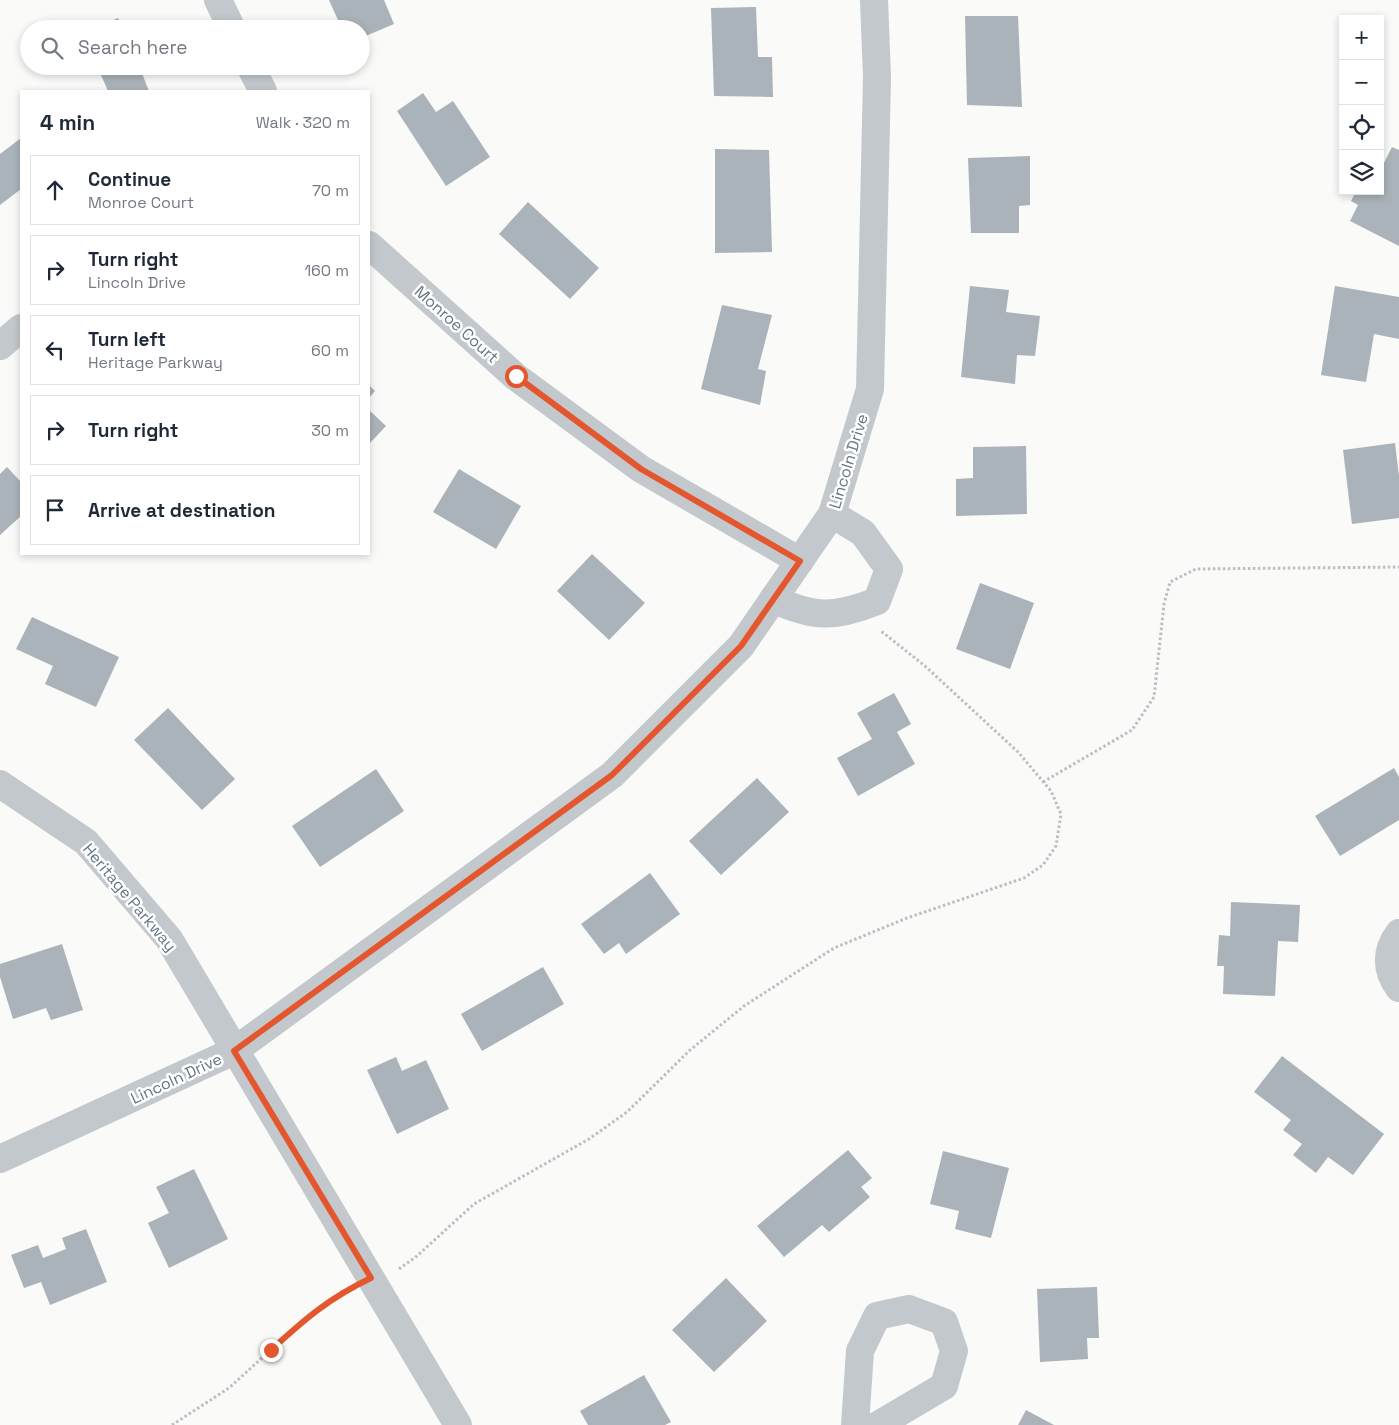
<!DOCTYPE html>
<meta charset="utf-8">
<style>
:root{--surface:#fff;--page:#f2f2f3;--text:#1f2937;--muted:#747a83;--line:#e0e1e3}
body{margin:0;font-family:"Space Grotesk",sans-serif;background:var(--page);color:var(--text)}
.controls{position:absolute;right:15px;top:15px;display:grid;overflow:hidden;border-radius:0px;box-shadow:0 2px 8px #0003}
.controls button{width:45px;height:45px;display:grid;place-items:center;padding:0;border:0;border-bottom:1px solid var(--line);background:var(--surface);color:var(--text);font:25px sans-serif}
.stop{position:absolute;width:15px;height:15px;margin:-11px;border:4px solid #e4572e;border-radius:50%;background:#fff}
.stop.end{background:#e4572e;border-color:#fff;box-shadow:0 1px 5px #0008}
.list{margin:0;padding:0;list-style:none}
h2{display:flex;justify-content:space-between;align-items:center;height:65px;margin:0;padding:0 20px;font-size:21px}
h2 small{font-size:16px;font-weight:400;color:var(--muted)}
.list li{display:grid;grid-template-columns:32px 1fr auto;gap:15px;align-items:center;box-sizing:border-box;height:70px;margin:0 10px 10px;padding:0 10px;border:1px solid var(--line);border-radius:0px}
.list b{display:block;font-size:19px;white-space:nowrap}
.list p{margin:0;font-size:16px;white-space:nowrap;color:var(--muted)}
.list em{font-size:16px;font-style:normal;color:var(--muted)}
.icon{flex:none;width:28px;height:28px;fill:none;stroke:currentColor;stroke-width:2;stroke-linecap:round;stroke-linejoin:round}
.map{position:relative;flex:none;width:1399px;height:1425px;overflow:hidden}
.search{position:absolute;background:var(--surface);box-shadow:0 2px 8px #0003;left:20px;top:20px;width:350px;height:55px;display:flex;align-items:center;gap:12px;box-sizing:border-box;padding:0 18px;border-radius:28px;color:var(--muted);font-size:19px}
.panel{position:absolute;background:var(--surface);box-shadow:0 2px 8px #0003;left:20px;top:90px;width:350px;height:465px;border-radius:0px}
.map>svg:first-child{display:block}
.building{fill:#aab3b9}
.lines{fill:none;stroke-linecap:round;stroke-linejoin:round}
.path{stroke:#bbbfc2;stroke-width:3;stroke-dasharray:2.5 2.5;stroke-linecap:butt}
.minor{stroke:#c3c8cc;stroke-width:28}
.route{stroke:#e4572e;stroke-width:6}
.labels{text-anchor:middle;stroke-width:5;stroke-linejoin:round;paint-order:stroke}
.street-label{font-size:16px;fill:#657683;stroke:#fff}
</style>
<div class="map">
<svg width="1399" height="1425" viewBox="0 0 1399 1425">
<rect width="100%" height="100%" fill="#fafaf8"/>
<g class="building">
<path d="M329,0H384L394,24L361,38V29H342Z"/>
<path d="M756,7L758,57H772L773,97L714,96L711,8Z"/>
<path d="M965,16H1018L1022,107L967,105Z"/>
<path d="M118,18L123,29H92Z"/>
<path d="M97,66H139L149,91H108Z"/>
<path d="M423,93L436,112L453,101L490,157L446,186L397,111Z"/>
<path d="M21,138V189L0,205V154Z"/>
<path d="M1392,147L1399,150V246L1350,221L1358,205L1351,201L1356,191H1380V171Z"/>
<path d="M715,149L769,150L772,252L715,253Z"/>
<path d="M1030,156V205L1019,206V233H971L968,158Z"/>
<path d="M528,202L599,268L570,299L499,234Z"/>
<path d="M970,286L1009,290L1006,312L1040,316L1035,356L1017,355L1015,384L961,377Z"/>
<path d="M1335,286L1399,297V339L1374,334L1366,382L1321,375Z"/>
<path d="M722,305L772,315L758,369L766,371L760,405L701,389Z"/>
<path d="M369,385L375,391L369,398Z"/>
<path d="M369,410L386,426L369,444Z"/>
<path d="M1395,443L1399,476V518L1352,524L1343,450Z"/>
<path d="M1026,446L1027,514L956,516V479L973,478V447Z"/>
<path d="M7,467L21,482V516L0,535V474Z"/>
<path d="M459,469L521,506L496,549L433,512Z"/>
<path d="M592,554L645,603L609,640L557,591Z"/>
<path d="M980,583L1034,603L1010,669L956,649Z"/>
<path d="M32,617L119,657L96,707L45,684L53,666L16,649Z"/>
<path d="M894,693L911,724L897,732L915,764L858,796L837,758L872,739L857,713Z"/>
<path d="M168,708L235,779L202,810L134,740Z"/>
<path d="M1394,768L1399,777V820L1340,856L1315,816Z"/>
<path d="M376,769L404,811L320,867L292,826Z"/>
<path d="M757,778L789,812L721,875L689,841Z"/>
<path d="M650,873L680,914L626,954L619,943L604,954L581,924Z"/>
<path d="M1231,902L1300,905L1298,942L1278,941L1275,996L1223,994L1224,966H1217L1219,935L1230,936Z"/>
<path d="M62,944L83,1010L51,1020L46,1008L13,1019L0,977V964Z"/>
<path d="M543,967L564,1004L482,1051L461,1014Z"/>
<path d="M1282,1056L1384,1134L1353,1175L1328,1157L1316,1173L1293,1155L1302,1144L1283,1130L1291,1120L1254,1092Z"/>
<path d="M396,1057L402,1071L426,1060L449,1109L397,1134L367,1070Z"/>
<path d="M848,1150L872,1178L861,1187L870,1197L829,1232L822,1225L784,1257L757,1226Z"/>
<path d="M943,1151L1009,1168L991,1238L955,1229L959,1211L930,1204Z"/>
<path d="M194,1169L228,1239L169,1268L148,1223L169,1213L156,1187Z"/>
<path d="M86,1229L107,1282L50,1305L41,1282L24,1288L11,1255L38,1245L43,1258L66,1249L62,1238Z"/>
<path d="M726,1278L767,1321L714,1372L672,1330Z"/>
<path d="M1097,1287L1099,1338H1087L1088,1359L1040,1362L1037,1289Z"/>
<path d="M644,1375L671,1422L665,1425H588L580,1411Z"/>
<path d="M1026,1410L1054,1425H1018Z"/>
</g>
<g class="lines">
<g class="path">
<path d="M1043,782L1132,730L1154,697L1164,604L1170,582L1196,569L1399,567"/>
<path d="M399,1269L417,1256L474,1204L589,1139L627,1112L689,1051L744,1006L834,948L907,918L1024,878L1043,865L1056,846L1061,814L1051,791L1018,752L925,666L881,631"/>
<path d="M172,1425L229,1388L309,1315L344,1290"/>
</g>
<g class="minor">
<path d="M218,0L232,29"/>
<path d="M250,66L263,91"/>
<path d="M369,245L516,377L641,469L800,561"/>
<path d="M0,346L21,328"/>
<path d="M773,599C814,618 835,618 877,601L889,569L863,533L832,514"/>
<path d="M0,784L86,842L169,939L458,1425"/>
<path d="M1399,933C1385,951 1386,971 1399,988"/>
<path d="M0,1159L234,1051L612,775L741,646L832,514L870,389L877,77L874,0"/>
<path d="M855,1425L860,1351L877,1316L909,1309L944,1322L954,1351L944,1386L878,1425"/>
</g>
</g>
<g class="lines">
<path class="route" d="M271,1350C305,1319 329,1298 371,1278L234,1051L612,775L741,646L800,561L641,469L516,376"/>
</g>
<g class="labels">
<g class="street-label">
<text transform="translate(457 324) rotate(42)" y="6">Monroe Court</text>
<text transform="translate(848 461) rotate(-73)" y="6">Lincoln Drive</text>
<text transform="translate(130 897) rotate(50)" y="6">Heritage Parkway</text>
<text transform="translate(176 1078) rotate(-25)" y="6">Lincoln Drive</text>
</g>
</g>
</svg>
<div class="controls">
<button>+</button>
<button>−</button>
<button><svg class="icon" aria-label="locate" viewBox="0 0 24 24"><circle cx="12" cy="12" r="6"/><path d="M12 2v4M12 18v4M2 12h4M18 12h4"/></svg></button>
<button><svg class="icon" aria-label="layers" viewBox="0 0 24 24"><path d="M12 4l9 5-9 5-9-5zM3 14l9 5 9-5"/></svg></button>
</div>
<div class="stop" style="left:516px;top:376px"></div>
<div class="stop end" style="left:271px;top:1350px"></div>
<div class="search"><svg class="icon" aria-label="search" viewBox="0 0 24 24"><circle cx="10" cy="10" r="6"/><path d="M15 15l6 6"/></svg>Search here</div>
<section class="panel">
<h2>4 min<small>Walk · 320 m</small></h2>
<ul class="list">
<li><svg class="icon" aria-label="ahead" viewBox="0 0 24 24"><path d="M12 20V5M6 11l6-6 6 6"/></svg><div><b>Continue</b><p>Monroe Court</p></div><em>70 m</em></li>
<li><svg class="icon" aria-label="right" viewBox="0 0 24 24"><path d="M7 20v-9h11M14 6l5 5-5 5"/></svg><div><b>Turn right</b><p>Lincoln Drive</p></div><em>160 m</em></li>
<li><svg class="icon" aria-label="left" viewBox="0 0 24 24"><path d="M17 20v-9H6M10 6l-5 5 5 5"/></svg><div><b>Turn left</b><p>Heritage Parkway</p></div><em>60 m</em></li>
<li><svg class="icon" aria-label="right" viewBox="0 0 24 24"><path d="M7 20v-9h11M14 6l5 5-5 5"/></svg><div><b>Turn right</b></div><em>30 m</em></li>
<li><svg class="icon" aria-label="arrive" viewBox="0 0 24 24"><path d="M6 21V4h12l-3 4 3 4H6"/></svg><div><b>Arrive at destination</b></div></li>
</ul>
</section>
</div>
